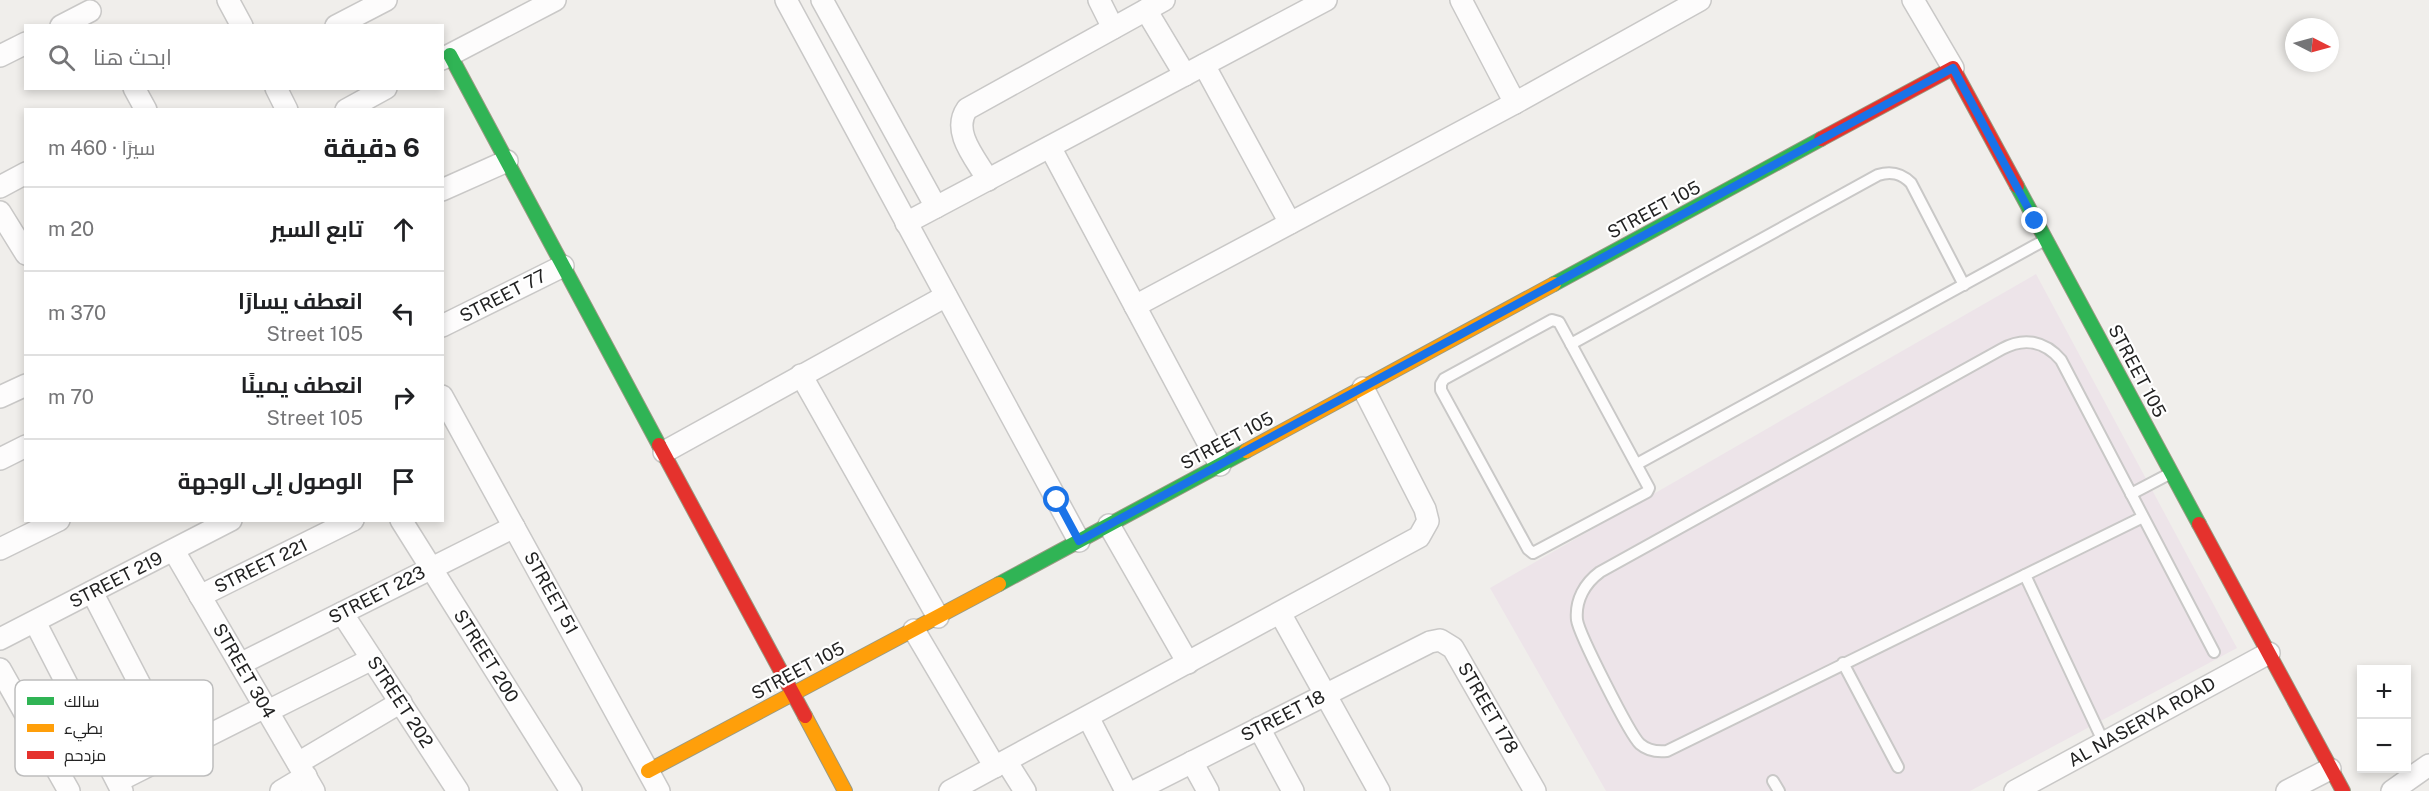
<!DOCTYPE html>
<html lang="ar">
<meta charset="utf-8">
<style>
:root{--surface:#fff;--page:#f6f6f6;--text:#202124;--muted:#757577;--line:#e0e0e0}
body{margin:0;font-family:"Public Sans",Cairo,sans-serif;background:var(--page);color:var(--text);direction:rtl}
.controls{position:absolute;right:18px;bottom:18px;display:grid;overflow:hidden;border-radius:0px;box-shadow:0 3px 9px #0003}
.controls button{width:54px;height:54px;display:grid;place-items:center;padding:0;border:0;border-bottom:2px solid var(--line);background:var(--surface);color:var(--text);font:30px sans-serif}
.compass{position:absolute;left:2285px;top:18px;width:54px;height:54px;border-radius:50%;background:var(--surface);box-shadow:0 3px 9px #0003;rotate:96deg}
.stop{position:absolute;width:18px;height:18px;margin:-14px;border:4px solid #1a73e8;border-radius:50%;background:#fff}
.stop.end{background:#1a73e8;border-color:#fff;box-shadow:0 2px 6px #0008}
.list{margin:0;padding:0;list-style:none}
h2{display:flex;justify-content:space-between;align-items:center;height:78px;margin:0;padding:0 24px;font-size:26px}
h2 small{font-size:20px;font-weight:400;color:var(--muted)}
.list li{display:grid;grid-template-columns:39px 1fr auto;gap:18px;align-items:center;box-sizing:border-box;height:84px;padding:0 24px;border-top:2px solid var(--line)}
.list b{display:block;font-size:22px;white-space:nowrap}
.list p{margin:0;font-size:20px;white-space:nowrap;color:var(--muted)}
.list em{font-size:20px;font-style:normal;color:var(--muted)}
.icon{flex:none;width:33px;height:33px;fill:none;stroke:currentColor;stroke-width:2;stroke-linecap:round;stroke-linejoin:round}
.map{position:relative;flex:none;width:2429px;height:791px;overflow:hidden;direction:ltr}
.search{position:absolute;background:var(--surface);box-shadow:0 3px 9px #0003;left:24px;top:24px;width:420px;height:66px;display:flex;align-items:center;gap:15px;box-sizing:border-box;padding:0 21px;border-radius:0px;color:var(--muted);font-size:22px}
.panel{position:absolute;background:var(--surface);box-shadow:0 3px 9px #0003;left:24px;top:108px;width:420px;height:414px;border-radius:0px;direction:rtl}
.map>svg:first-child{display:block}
.industrial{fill:#ede4e9}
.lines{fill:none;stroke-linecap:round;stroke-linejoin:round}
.lane-casing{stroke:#c9c8c7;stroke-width:14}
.street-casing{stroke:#c9c8c7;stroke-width:24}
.fast-casing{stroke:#999a82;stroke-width:16}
.slow-casing{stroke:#999a82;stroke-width:16}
.jam-casing{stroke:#999a82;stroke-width:16}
.lane{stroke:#fdfcfc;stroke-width:10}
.street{stroke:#fdfcfc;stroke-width:21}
.fast{stroke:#30b455;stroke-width:14}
.slow{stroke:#ff9f0a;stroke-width:14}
.jam{stroke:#e5322d;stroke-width:14}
.route{stroke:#1a73e8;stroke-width:8}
.labels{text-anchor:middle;stroke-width:4.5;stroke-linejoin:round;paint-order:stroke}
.street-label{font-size:18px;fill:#222;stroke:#fff}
.key{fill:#fff;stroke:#bdbdbd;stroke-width:1.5}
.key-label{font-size:16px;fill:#222}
</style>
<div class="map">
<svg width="2429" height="791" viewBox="0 0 2429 791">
<rect width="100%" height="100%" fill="#f0eeeb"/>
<path class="industrial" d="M2036,274L2237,648L1970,791H1606L1490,588Z"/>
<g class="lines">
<g class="lane-casing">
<g id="lane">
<path d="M1552,320L1559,322L1649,488L1647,492L1533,553L1528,549L1441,390V384L1444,379Z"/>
<path d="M1571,344L1878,175C1891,171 1901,173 1911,183L1964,285"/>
<path d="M1637,464L2045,240"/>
<path d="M2131,494L2171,473"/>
<path d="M2143,517L1667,751C1657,752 1648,751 1640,744C1630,735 1579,634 1577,620C1575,600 1585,583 1600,572L2002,349C2024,337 2045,341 2061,360L2214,652"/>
<path d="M2025,575L2104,743"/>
<path d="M1843,663L1898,767"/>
<path d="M1773,781L1779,791"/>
</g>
</g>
<g class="street-casing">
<g id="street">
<path d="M228,0L242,26"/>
<path d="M786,0L1079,541"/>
<path d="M822,0L936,207"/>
<path d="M1099,0L1113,28"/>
<path d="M1461,0L1515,103"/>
<path d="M1913,0L1953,68"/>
<path d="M1146,10L1185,75"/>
<path d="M61,26L90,11"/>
<path d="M336,26L386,0"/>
<path d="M0,56L26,43"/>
<path d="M442,59L555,0"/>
<path d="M1204,65L1290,223"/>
<path d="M134,88L146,110"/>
<path d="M276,88L287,110"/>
<path d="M346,110L386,88"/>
<path d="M1050,147L1220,465"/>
<path d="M988,180C976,159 951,132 967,109L1164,0"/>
<path d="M0,187L26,173"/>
<path d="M442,190L507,161"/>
<path d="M0,212L26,254"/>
<path d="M906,223L1326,0"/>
<path d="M1135,306L1515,103L1700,0"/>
<path d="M442,326L563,266"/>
<path d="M801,375L938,617"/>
<path d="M442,396L659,791"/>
<path d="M0,397L26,385"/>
<path d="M664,452L946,296"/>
<path d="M0,459L26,446"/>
<path d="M401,520L571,791"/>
<path d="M1109,525L1188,663"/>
<path d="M0,549L59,520"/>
<path d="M174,551L314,791"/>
<path d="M92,592L175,752"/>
<path d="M200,596L353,520"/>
<path d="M342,613L458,791"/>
<path d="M1280,613L1379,791"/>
<path d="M35,622L122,791"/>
<path d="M914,630L995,767"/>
<path d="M0,639L231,520"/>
<path d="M240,664L514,527"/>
<path d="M0,669L69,791"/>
<path d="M268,711L372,659"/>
<path d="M1088,717L1126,791"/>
<path d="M1259,728L1293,791"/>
<path d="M1006,761L1025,791"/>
<path d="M1192,762L1208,791"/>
<path d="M298,763L401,702"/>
<path d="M118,781L265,707"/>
<path d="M281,791L306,776"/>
<path d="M950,791L1419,537L1428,521L1425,509L1363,388"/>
<path d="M1135,791L1430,642L1440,640L1453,648L1535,791"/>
<path d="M2015,791L2269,653"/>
<path d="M2287,791L2330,769"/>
<path d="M2392,791L2429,765"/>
</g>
</g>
<g class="fast-casing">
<g id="fast">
<path d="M450,55L659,445"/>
<path d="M2017,186L2199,524"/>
<path d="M1554,284L1821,139"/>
<path d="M999,584L1246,451"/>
</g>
</g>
<g class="slow-casing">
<g id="slow">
<path d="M1246,451L1554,284"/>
<path d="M805,716L845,791"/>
<path d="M648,771L999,584"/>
</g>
</g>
<g class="jam-casing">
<g id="jam">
<path d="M1821,139L1953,68L2017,186"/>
<path d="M659,445L805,716"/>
<path d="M2199,524L2343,791"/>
</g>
</g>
<use href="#lane" class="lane"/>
<use href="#street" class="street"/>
<use href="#fast" class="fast"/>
<use href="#slow" class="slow"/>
<use href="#jam" class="jam"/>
</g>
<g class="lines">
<path class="route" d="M1057,500L1079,541L1953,68L2035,221"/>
</g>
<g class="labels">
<g class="street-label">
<text transform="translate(1654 210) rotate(-28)" y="6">STREET 105</text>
<text transform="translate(503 296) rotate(-27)" y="6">STREET 77</text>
<text transform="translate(2137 371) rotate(62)" y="6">STREET 105</text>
<text transform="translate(1227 441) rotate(-28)" y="6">STREET 105</text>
<text transform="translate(261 566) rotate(-26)" y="6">STREET 221</text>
<text transform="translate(116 580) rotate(-27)" y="6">STREET 219</text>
<text transform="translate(551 593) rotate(61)" y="6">STREET 51</text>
<text transform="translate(377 595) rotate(-27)" y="6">STREET 223</text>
<text transform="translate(486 656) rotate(58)" y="6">STREET 200</text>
<text transform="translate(244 671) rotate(60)" y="6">STREET 304</text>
<text transform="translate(798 671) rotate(-28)" y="6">STREET 105</text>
<text transform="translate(400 702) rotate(57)" y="6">STREET 202</text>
<text transform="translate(1488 708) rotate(60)" y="6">STREET 178</text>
<text transform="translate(1283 716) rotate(-27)" y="6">STREET 18</text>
<text transform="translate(2142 722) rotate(-29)" y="6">AL NASERYA ROAD</text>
</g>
</g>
<rect x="15" y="680" width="198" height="96" rx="9" class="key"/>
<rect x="27" y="697" width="27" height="8" fill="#30b455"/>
<rect x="27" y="724" width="27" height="8" fill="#ff9f0a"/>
<rect x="27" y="751" width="27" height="8" fill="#e5322d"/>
<g class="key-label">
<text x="64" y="707">سالك</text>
<text x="64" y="734">بطيء</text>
<text x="64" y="761">مزدحم</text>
</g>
</svg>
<div class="controls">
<button>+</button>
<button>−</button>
</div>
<svg class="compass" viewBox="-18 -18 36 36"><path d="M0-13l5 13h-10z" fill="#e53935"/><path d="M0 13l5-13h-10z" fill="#757577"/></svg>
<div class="stop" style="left:1057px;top:500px"></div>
<div class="stop end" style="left:2035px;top:221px"></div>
<div class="search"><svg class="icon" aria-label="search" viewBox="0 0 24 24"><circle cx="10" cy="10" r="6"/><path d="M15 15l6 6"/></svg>ابحث هنا</div>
<section class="panel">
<h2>6 دقيقة<small>سيرًا · 460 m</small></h2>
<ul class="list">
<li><svg class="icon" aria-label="ahead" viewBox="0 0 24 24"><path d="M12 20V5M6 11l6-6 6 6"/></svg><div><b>تابع السير</b></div><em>20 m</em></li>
<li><svg class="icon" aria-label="left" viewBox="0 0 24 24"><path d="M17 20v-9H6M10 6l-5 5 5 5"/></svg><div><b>انعطف يسارًا</b><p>Street 105</p></div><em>370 m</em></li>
<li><svg class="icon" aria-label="right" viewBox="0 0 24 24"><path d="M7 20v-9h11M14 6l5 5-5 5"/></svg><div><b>انعطف يمينًا</b><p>Street 105</p></div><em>70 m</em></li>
<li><svg class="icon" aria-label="arrive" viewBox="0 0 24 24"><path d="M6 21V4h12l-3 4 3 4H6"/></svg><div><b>الوصول إلى الوجهة</b></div></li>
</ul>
</section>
</div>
